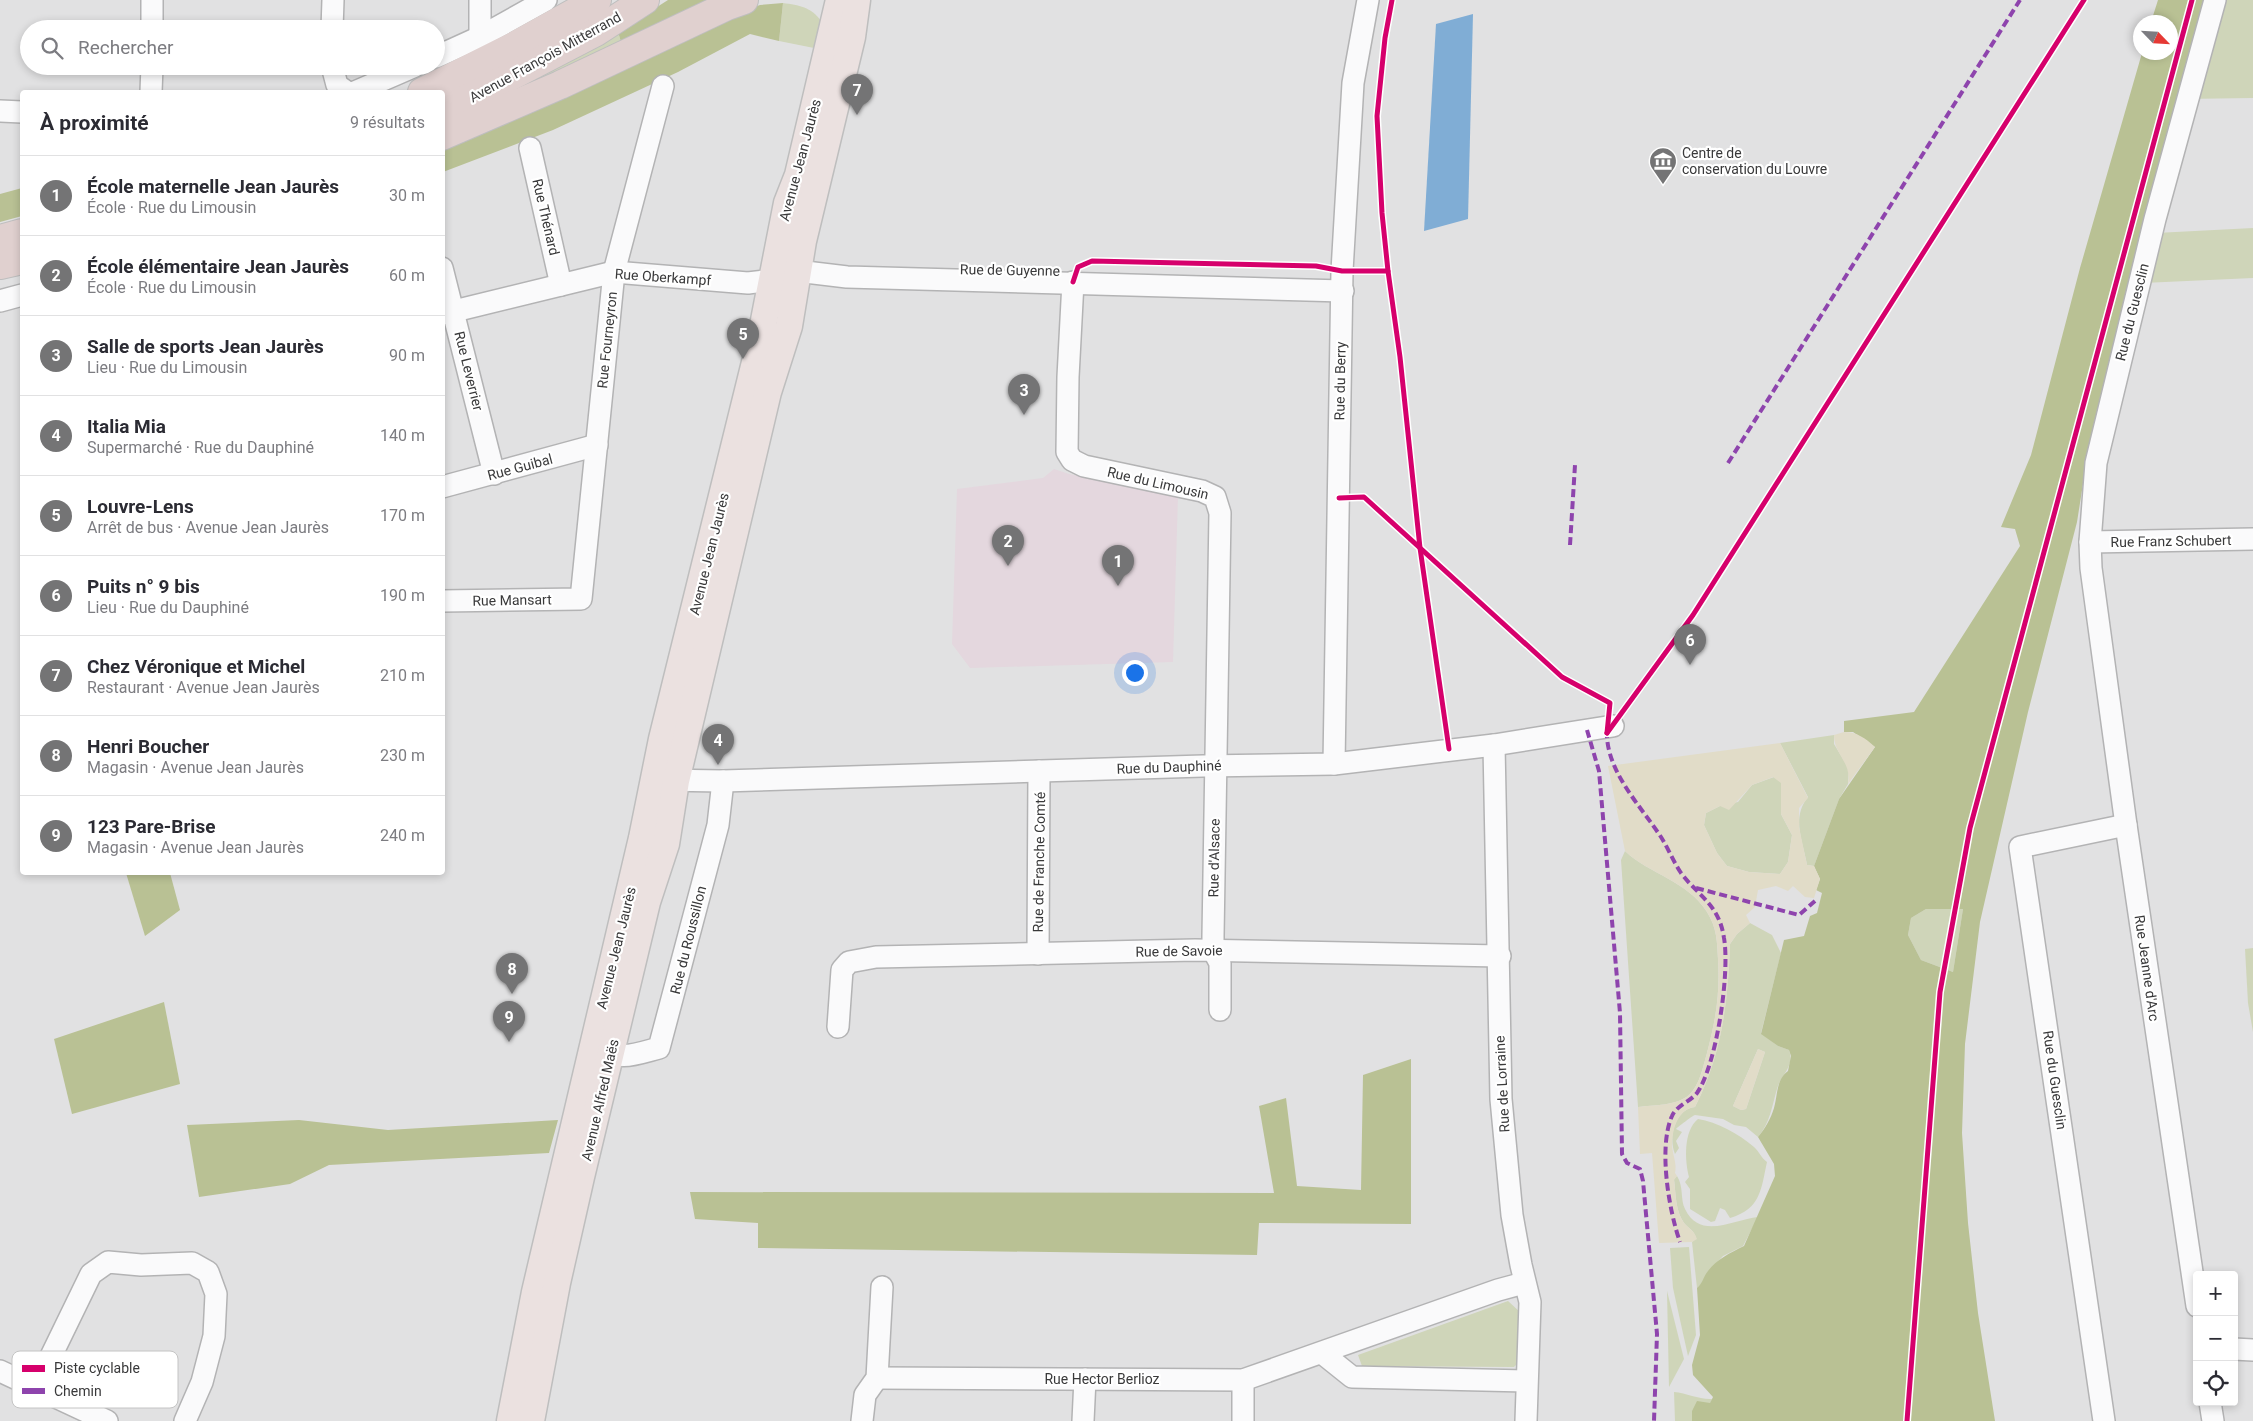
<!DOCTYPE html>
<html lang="fr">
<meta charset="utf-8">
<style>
:root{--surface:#fff;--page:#f7f7f7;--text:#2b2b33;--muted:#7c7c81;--line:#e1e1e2;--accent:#747475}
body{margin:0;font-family:Roboto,sans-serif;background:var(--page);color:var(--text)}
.controls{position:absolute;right:15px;bottom:15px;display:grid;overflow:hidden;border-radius:5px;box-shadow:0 2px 8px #0003}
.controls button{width:45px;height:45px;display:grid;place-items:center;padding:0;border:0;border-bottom:1px solid var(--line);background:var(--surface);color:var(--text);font:25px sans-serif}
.compass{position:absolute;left:2133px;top:15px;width:45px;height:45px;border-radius:50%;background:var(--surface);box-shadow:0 2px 8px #0003;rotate:115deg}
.you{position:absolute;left:1134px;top:672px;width:18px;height:18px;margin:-12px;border:4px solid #fff;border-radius:50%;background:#1a73e8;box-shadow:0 0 0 8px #1a73e833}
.badge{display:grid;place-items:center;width:32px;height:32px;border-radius:50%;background:var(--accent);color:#fff;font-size:16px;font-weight:700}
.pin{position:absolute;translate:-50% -41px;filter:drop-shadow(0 1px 2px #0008)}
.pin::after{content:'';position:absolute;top:26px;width:18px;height:15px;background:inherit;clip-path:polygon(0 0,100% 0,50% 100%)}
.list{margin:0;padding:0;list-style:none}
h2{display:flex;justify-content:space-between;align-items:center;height:65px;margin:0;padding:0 20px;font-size:21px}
h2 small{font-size:16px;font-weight:400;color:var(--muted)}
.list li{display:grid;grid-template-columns:32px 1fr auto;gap:15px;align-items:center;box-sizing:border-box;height:80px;padding:0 20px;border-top:1px solid var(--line)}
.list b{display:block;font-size:19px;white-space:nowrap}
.list p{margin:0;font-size:16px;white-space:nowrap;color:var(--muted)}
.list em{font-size:16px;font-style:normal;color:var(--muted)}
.icon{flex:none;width:28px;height:28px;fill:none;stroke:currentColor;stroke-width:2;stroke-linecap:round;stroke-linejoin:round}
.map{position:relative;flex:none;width:2253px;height:1421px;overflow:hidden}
.search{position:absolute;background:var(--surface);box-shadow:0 2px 8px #0003;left:20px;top:20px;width:425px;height:55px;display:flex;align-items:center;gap:12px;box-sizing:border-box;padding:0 18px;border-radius:28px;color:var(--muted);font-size:19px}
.panel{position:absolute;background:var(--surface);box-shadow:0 2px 8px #0003;left:20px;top:90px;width:425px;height:785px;border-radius:5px}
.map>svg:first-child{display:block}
.education{fill:#e4d7de}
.green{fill:#cfd5b9;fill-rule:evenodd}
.forest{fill:#b9c194;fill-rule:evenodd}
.sand{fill:#e1dcc8;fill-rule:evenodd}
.water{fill:#80add5}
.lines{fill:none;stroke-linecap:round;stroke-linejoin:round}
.minor-casing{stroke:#b3b3b4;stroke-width:24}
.major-casing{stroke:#bebebe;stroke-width:29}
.highway-casing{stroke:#bebebe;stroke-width:30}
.minor{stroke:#fafafb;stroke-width:21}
.major{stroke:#ebe1e0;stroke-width:26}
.highway{stroke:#e0d0cf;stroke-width:28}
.quiet{stroke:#8e44ad;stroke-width:4;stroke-dasharray:8 4;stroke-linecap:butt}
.cycleway-casing{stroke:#fff;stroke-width:8}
.cycleway{stroke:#d6006c;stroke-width:5}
.labels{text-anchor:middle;stroke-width:4.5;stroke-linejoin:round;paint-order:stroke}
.street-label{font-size:14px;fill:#39393a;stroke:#fff}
.poi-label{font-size:14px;fill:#39393a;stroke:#fff;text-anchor:start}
.key{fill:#fff;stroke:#c4c4c4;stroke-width:1}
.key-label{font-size:14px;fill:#39393a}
</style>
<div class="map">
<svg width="2253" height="1421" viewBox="0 0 2253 1421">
<rect width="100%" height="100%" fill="#e1e1e2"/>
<path class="education" d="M1054,469L1069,474L1178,496L1173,662L970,668L952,644L957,489L1043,478Z"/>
<g class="green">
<path d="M2209,0H2253V98L2183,99Z"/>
<path d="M783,3C799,5 811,7 821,21L814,48L779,41Z"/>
<path d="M618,32L622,45L494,101Z"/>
<path d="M2253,228V278L2143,283L2156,233Z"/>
<path d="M1834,735V744L1849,769L1848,784L1839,799L1814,866L1807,865C1803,841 1791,818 1808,797L1780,743Z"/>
<path d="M1774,777L1781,782V814L1792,835L1788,862L1780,874L1749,872L1727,866L1717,853L1704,825L1706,813L1720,806L1738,802L1752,785Z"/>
<path d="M1625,851C1649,874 1688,881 1707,912C1717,928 1717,941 1718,959C1720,995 1716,1018 1707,1053C1703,1066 1700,1085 1689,1095C1676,1106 1654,1105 1638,1107L1621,860Z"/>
<path d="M1926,909H1963L1953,972L1921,960L1908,935L1911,918Z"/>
<path d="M1750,923L1772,935L1781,953L1761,1033L1778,1046L1789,1050C1795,1067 1781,1074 1777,1089C1772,1106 1770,1123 1758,1137L1746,1127L1734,1125L1723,1119L1695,1115C1692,1116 1678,1127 1676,1129L1682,1132L1676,1141L1679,1148L1675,1154C1668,1138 1675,1109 1695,1107C1722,1054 1728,1003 1730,944L1737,934ZM1758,1049L1765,1052L1746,1109L1741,1110L1733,1106Z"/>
<path d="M2253,948V1032L2248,1003L2245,949Z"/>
<path d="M1698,1119C1717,1122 1739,1134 1754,1147C1759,1151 1761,1158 1767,1162C1761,1189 1761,1209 1730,1218L1725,1210L1720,1208L1715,1221L1711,1222L1690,1209V1189L1685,1182L1689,1177C1685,1161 1683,1131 1698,1119Z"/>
<path d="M1677,1176C1684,1187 1680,1199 1685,1209C1700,1241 1735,1219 1758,1217L1743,1246L1723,1256L1708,1272L1701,1284L1697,1288L1692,1242L1696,1238C1694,1230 1689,1229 1684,1223C1675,1210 1676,1194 1674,1179Z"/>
<path d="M1689,1247L1696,1335L1688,1356L1673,1288L1670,1248Z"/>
<path d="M1667,1291L1684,1359L1669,1387Z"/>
<path d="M1508,1301L1521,1313V1360L1514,1367L1362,1366L1358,1355Z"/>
<path d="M1674,1392C1687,1393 1700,1400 1712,1399L1710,1404L1692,1411V1421H1675Z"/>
</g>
<g class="forest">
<path d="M668,0H716L622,45L618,32Z"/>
<path d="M2158,0H2209L2086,465L2077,522L2028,712L1980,922L1965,1044L1962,1133L1968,1223L1978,1313L1995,1421H1692V1411L1697,1401L1710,1403L1713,1397L1693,1375L1692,1365L1700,1335L1697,1288C1703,1283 1703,1277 1708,1271C1717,1259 1730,1253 1744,1246L1775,1176L1774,1164L1758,1137C1765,1129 1771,1118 1774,1108C1778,1094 1776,1080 1788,1071L1791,1056L1789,1050L1778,1046L1761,1034L1784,940L1804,936L1810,916L1817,913L1822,893L1816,890L1820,879L1814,866L1839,799L1875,747L1853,732H1844V721L1914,712L2020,546L2015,529L2001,527L2031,455L2080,268L2142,53L2170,52V22H2151ZM1926,909H1963L1953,972L1921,960L1908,935L1911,918Z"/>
<path d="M783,3L779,41L750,34L678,72L553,130L443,172L442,146L729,16L760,5Z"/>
<path d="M22,188V216L0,222V194Z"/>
<path d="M126,873H170L180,910L145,936Z"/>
<path d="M164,1002L180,1084L72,1114L54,1039Z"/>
<path d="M1411,1059V1224L1259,1223L1257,1255L758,1248V1223L695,1219L690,1192L1274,1193L1259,1106L1286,1098L1297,1186L1361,1190L1363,1075Z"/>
<path d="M299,1120L388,1130L558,1120L549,1153L329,1165L290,1184L199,1197L187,1125Z"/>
</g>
<g class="sand">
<path d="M1844,732C1857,732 1865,738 1875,747L1848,784C1852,762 1834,755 1834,735Z"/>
<path d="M1780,743L1808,798L1799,808V827L1807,865L1814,866L1820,879L1814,898L1805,897L1793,886L1788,891L1776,886L1758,890L1755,907L1746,915L1750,923L1737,934L1730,944C1728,1003 1722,1054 1695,1107C1677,1109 1672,1131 1672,1146C1673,1156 1677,1163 1675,1173L1677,1176L1674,1180C1676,1194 1675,1210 1684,1223C1689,1229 1694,1230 1697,1239L1692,1242L1659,1243L1652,1153L1640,1154L1638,1107C1654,1105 1676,1106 1689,1095C1700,1085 1703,1066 1707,1053C1716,1018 1720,995 1718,959C1717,941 1717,928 1707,912C1688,881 1649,874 1625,851L1608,766ZM1773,777L1781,783V814L1792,835L1788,862L1780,874L1749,872L1727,866L1717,853L1704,825L1706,813L1720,806L1729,810L1752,785Z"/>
<path d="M1758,1049L1765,1052L1746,1109L1741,1110L1733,1106Z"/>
</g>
<path class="water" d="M1473,14L1468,219L1424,231L1436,24Z"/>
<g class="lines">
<g class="minor-casing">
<g id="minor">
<path d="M480,0V37"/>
<path d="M152,29V0"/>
<path d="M332,29L333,0"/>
<path d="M436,57L480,37L546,0"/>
<path d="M332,66L337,85L347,92"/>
<path d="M151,92L152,66"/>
<path d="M355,92L415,66"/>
<path d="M0,111L22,112"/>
<path d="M530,148L561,285"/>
<path d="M442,268L494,474"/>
<path d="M1073,282L1068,377L1067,452L1072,460L1084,466L1202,491L1215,497L1220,513L1213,936V950L1220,963V1010"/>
<path d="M0,301L22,295"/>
<path d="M442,314L614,272L748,283L772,280L797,271L847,277L1343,291"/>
<path d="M442,487L597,445"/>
<path d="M2090,542L2253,539"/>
<path d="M442,601L581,599L614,272L663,86"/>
<path d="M1494,745L1501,1099L1512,1215L1521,1265L1530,1302L1526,1421"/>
<path d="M1334,764L1342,271L1353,83L1368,0"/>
<path d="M661,780L723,781L1203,766L1334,764L1494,745L1613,726"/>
<path d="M1038,954L1039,771"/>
<path d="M838,1027L842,970L849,962L876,957L1195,950L1500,956"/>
<path d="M598,1047C619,1062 636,1054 659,1048L718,825L723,781"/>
<path d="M2197,1306L2126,825L2091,568L2090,542L2096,463L2155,219L2215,0"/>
<path d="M2234,1349L2253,1350"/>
<path d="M1322,1353L1352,1377L1526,1381"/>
<path d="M0,1371L107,1421"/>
<path d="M877,1378L1243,1380L1498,1290L1524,1283"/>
<path d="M36,1387L91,1274L108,1262L141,1265L192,1263L208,1272L216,1294L214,1336L202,1382L185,1421"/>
<path d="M2210,1402L2213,1421"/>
<path d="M862,1421L865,1395L877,1378L882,1287"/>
<path d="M1083,1421L1085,1379"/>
<path d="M1243,1421V1380"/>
<path d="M2104,1421L2020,847L2126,825"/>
</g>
</g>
<g class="major-casing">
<g id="major">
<path d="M510,1421L535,1292L642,838L662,739L759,346L787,203L798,175L839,0"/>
<path d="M531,1421L557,1283L581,1177L647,902L666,844L676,781L768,392L789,326L803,241L852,37L857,0"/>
</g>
</g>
<g class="highway-casing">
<g id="highway">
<path d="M422,92L514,46L597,0"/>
<path d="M442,112L596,32L645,0"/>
<path d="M442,136L560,85L727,6L744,0"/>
<path d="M0,239L22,233"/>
<path d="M0,265L22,260"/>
</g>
</g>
<use href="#minor" class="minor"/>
<use href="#major" class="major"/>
<use href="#highway" class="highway"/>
<g class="quiet">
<path d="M1728,463L2020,0"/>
<path d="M1570,545L1575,465"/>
<path d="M1587,730L1599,771L1620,1013L1622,1154L1627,1163L1640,1169L1643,1181L1657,1334L1654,1421"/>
<path d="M1607,730C1605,770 1640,805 1661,837C1668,848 1673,861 1681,873C1699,897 1719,904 1724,938C1730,972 1717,1064 1697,1093C1691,1101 1676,1106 1672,1116C1658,1147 1669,1211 1680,1242"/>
<path d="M1696,888L1799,915L1815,901"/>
</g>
<g class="cycleway-casing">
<g id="cycleway">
<path d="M1388,271L1400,357L1420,548L1449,749"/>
<path d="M1073,282L1078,267L1092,261L1316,266L1342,271H1388L1382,213L1377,116L1385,38L1392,0"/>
<path d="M1339,498L1364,497L1562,677L1610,703L1607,733"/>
<path d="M1607,733L1693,615L2084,0"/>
<path d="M1907,1421L1940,992L1970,828L2192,0"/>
</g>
</g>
<use href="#cycleway" class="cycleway"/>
</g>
<defs>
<g id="museum-pin" transform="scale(1.4375)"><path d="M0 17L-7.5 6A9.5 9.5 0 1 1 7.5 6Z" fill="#747475" stroke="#fff"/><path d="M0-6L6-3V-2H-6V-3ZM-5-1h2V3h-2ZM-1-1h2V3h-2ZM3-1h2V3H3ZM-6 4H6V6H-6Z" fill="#fff"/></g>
</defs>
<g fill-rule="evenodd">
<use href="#museum-pin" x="1663" y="161"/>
</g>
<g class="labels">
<g class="street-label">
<text transform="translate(545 57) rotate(-29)" y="5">Avenue François Mitterrand</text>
<text transform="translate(800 160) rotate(-75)" y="5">Avenue Jean Jaurès</text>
<text transform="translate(546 217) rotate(77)" y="5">Rue Thénard</text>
<text transform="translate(1010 270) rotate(1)" y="5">Rue de Guyenne</text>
<text transform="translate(663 277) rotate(4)" y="5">Rue Oberkampf</text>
<text transform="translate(2132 312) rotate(-76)" y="5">Rue du Guesclin</text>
<text transform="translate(607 340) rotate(-84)" y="5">Rue Fourneyron</text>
<text transform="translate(469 371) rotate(76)" y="5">Rue Leverrier</text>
<text transform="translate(1340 381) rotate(-89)" y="5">Rue du Berry</text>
<text transform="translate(520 467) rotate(-15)" y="5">Rue Guibal</text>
<text transform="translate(1158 483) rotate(13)" y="5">Rue du Limousin</text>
<text transform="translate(2171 541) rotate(-1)" y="5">Rue Franz Schubert</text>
<text transform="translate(709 554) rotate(-76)" y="5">Avenue Jean Jaurès</text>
<text transform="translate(512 600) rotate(-1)" y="5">Rue Mansart</text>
<text transform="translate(1169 767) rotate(-2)" y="5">Rue du Dauphiné</text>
<text transform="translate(1214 858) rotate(-89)" y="5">Rue d'Alsace</text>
<text transform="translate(1039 862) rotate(-89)" y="5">Rue de Franche Comté</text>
<text transform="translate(688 940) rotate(-76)" y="5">Rue du Roussillon</text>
<text transform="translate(616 948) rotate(-76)" y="5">Avenue Jean Jaurès</text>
<text transform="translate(1179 951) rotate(-1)" y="5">Rue de Savoie</text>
<text transform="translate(2147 968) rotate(82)" y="5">Rue Jeanne d'Arc</text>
<text transform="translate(2055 1080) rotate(82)" y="5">Rue du Guesclin</text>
<text transform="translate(1502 1084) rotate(-93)" y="5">Rue de Lorraine</text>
<text transform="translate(600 1100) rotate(-77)" y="5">Avenue Alfred Maës</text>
<text x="1102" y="1384">Rue Hector Berlioz</text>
</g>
<g class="poi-label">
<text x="1682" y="158">Centre de<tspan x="1682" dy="16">conservation du Louvre</tspan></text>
</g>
</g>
<rect x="12" y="1351" width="166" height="57" rx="8" class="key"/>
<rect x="22" y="1365" width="23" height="7" fill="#d6006c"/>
<rect x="22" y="1388" width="23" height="6" fill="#8e44ad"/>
<g class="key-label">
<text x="54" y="1373">Piste cyclable</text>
<text x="54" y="1396">Chemin</text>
</g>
</svg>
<div class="controls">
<button>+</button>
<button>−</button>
<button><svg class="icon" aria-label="locate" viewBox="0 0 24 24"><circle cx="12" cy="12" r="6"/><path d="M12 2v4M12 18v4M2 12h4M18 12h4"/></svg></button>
</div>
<svg class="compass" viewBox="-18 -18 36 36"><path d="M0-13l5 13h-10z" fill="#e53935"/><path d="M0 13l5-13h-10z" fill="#7c7c81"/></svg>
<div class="you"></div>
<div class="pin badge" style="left:1118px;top:586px">1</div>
<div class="pin badge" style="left:1008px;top:566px">2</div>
<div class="pin badge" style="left:1024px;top:415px">3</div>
<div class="pin badge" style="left:718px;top:765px">4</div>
<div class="pin badge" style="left:743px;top:359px">5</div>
<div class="pin badge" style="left:1690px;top:665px">6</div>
<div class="pin badge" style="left:857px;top:115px">7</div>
<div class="pin badge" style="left:512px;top:994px">8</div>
<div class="pin badge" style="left:509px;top:1042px">9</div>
<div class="search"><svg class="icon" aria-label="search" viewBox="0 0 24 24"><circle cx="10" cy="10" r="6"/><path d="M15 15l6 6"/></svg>Rechercher</div>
<section class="panel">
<h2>À proximité<small>9 résultats</small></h2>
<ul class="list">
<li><span class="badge">1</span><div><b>École maternelle Jean Jaurès</b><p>École · Rue du Limousin</p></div><em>30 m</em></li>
<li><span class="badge">2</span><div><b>École élémentaire Jean Jaurès</b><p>École · Rue du Limousin</p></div><em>60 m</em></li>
<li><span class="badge">3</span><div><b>Salle de sports Jean Jaurès</b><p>Lieu · Rue du Limousin</p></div><em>90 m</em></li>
<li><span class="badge">4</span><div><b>Italia Mia</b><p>Supermarché · Rue du Dauphiné</p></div><em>140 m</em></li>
<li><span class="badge">5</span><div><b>Louvre-Lens</b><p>Arrêt de bus · Avenue Jean Jaurès</p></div><em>170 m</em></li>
<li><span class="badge">6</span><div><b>Puits n° 9 bis</b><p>Lieu · Rue du Dauphiné</p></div><em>190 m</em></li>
<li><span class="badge">7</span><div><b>Chez Véronique et Michel</b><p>Restaurant · Avenue Jean Jaurès</p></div><em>210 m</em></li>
<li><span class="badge">8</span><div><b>Henri Boucher</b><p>Magasin · Avenue Jean Jaurès</p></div><em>230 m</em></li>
<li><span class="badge">9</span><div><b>123 Pare-Brise</b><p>Magasin · Avenue Jean Jaurès</p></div><em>240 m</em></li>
</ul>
</section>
</div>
